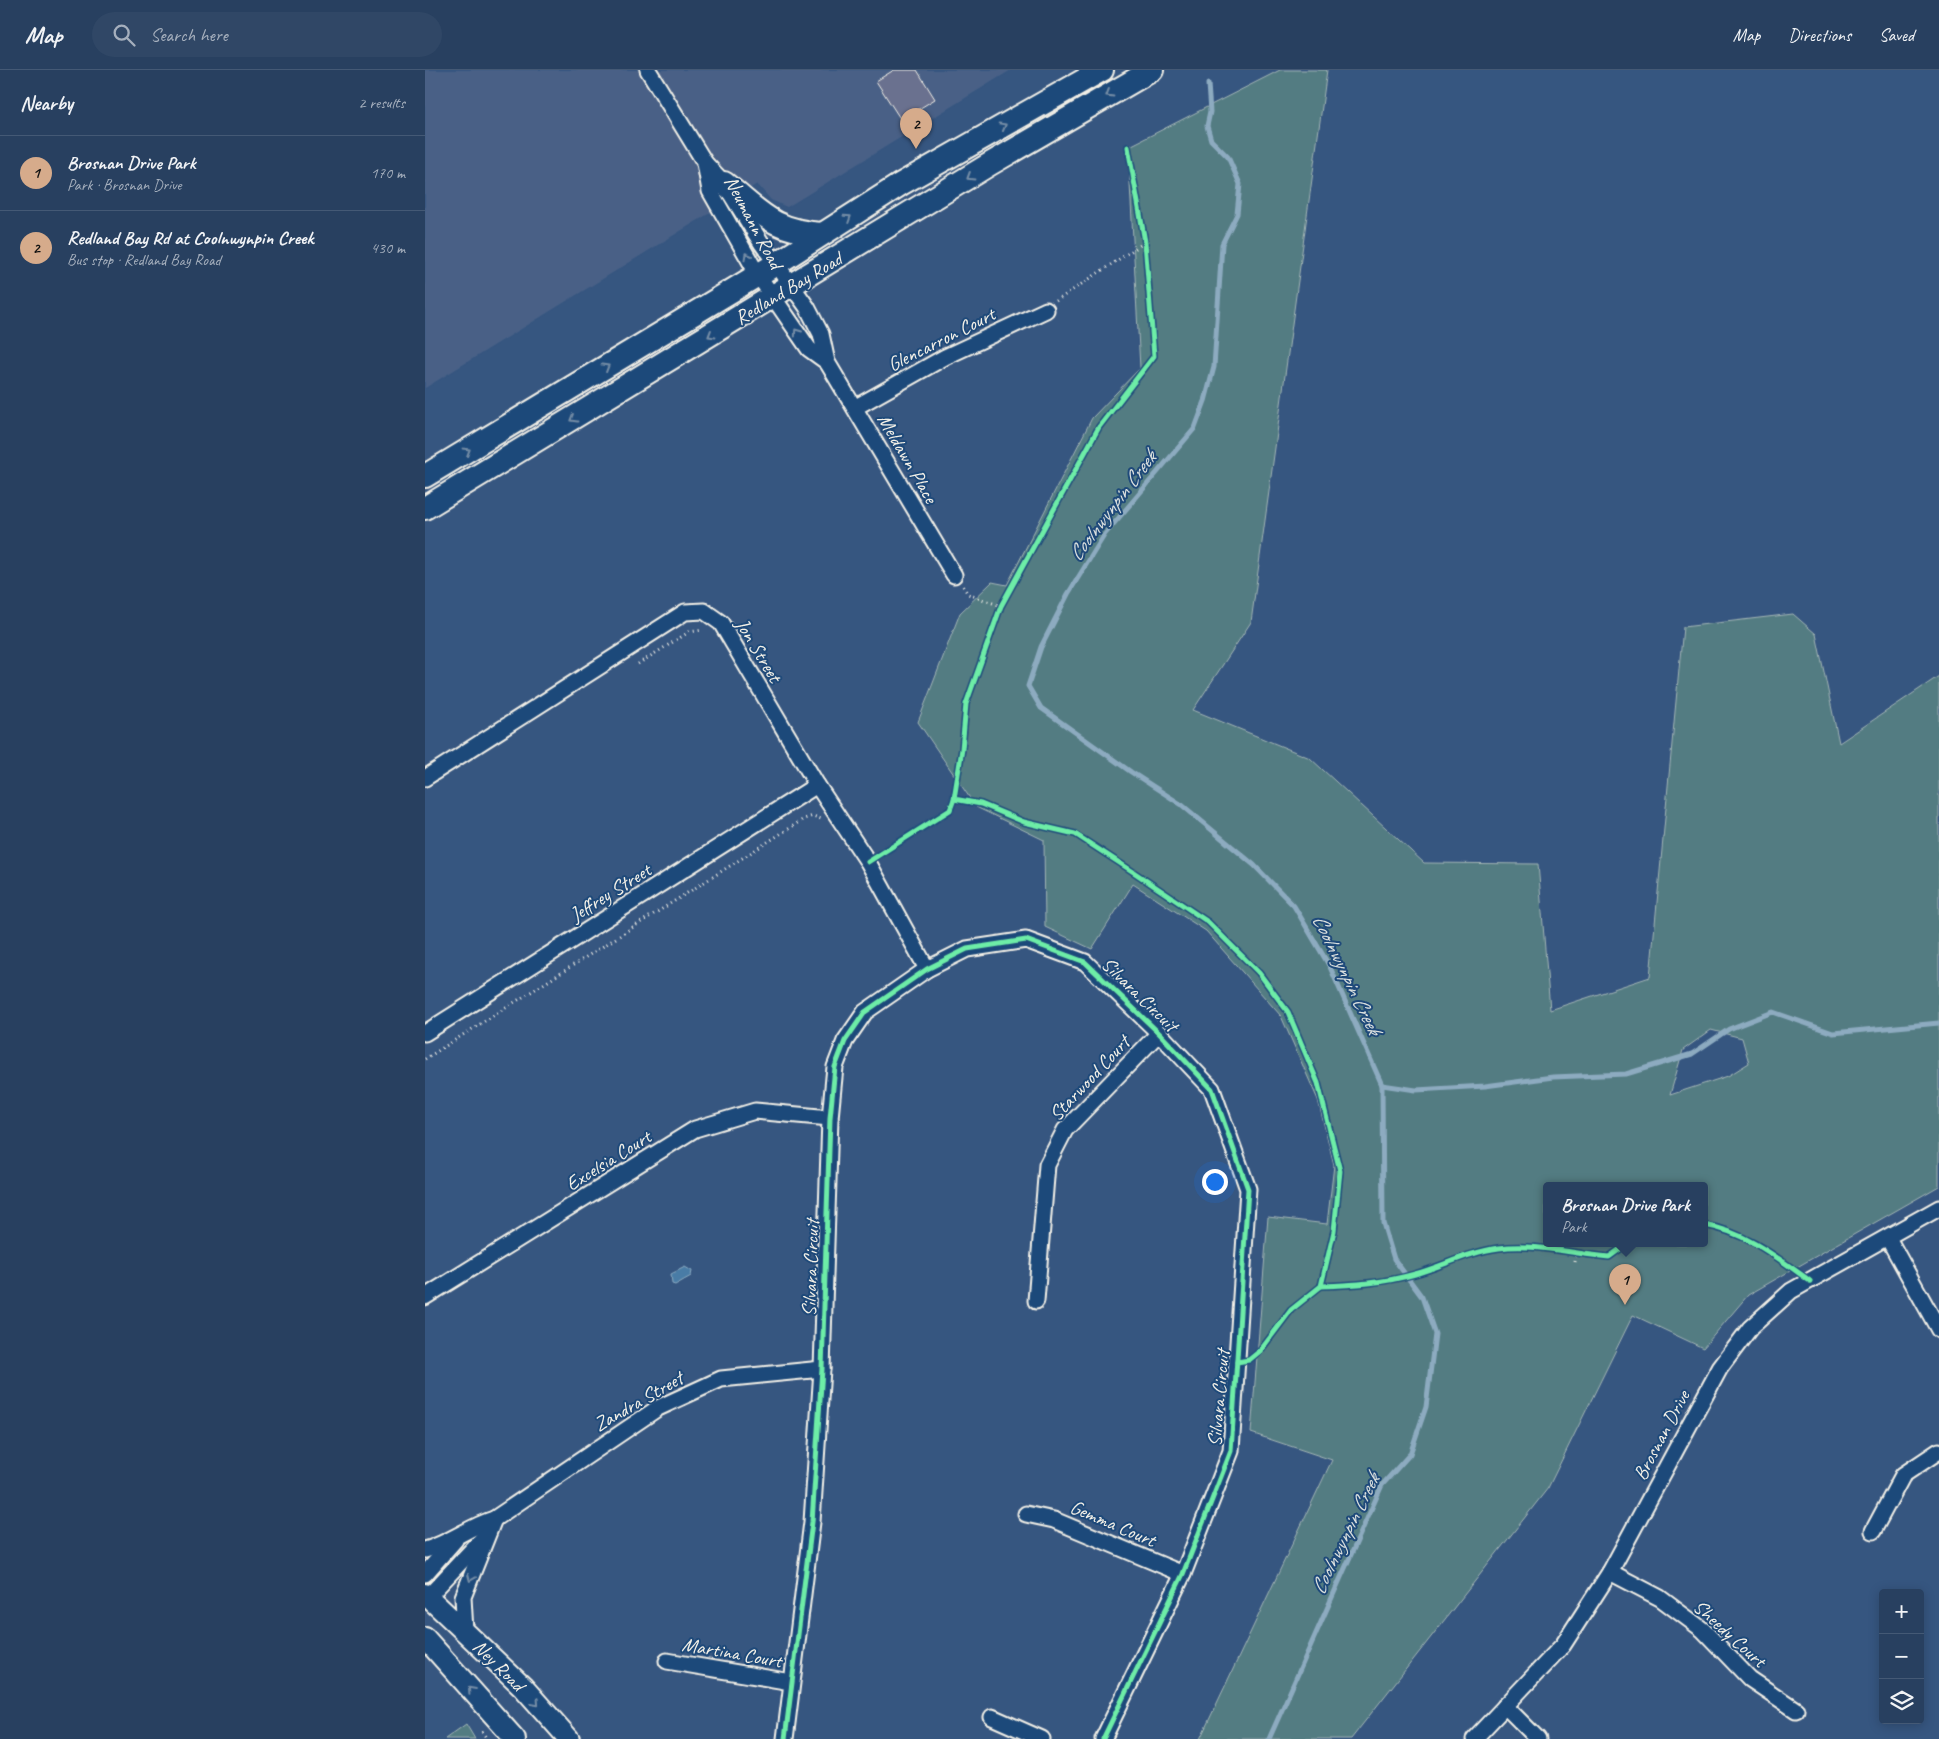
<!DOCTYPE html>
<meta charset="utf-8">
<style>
:root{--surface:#284060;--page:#304766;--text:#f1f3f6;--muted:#a5afbd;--line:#445975;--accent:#d6ab8b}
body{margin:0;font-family:Caveat,sans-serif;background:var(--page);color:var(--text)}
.controls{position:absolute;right:15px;bottom:15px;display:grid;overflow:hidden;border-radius:5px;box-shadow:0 2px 12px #0003}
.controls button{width:45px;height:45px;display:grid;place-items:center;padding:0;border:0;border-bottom:1px solid var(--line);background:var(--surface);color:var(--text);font:25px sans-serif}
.you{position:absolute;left:789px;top:1111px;width:18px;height:18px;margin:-12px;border:4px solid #fff;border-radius:50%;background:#1a73e8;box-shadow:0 0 0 8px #1a73e833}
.badge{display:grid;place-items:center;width:32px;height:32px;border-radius:50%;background:var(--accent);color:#111;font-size:16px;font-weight:700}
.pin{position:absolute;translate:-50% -41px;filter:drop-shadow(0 1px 2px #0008)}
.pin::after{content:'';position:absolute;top:26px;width:18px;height:15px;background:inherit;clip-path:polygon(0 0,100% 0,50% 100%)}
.popup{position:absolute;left:1118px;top:1112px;width:165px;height:65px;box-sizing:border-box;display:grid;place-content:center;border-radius:5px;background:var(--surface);filter:drop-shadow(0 1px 4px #0005);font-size:16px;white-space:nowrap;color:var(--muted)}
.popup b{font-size:19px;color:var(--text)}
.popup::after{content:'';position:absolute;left:50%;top:100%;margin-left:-10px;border:10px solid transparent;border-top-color:var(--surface)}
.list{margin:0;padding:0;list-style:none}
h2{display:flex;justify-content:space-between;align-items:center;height:65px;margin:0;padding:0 20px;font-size:21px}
h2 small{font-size:16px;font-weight:400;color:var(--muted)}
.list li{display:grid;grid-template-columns:32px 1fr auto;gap:15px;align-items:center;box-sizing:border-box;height:75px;padding:0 20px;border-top:1px solid var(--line)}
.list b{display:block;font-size:19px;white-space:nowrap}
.list p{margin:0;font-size:16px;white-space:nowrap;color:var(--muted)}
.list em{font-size:16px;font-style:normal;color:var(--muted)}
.icon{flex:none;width:28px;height:28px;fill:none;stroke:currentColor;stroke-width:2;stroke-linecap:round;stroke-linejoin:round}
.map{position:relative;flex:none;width:1514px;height:1669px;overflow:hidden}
header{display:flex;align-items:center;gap:30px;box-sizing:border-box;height:70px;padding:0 25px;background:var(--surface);border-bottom:1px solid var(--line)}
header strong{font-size:24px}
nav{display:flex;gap:28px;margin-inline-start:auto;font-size:18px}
.search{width:350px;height:45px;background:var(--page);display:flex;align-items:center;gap:12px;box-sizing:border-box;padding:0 18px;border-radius:28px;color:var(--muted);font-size:19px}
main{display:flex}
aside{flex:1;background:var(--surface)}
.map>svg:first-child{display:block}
.built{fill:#496186}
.green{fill:#537b82;stroke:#a4b6b5;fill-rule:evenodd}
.water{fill:#497ca6;stroke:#8dabc0}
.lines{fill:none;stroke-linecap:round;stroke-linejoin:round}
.stream{stroke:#8dabc0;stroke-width:5}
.building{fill:#6a718f;stroke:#f4f1e8}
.street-casing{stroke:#f4f1e8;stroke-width:19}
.secondary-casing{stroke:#f4f1e8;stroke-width:24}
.primary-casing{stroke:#f4f1e8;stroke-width:26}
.path{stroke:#f4f1e8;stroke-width:3;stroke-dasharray:1 4;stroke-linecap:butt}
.street{stroke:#1f4a7a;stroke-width:15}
.secondary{stroke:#1f4a7a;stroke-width:20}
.primary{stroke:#1f4a7a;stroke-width:22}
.cycleway-casing{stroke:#1f4a7a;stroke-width:8}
.cycleway{stroke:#6deda7;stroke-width:5}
.oneway{stroke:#748da6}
.labels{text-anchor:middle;stroke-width:4;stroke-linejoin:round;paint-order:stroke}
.street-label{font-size:20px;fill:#f4f1e8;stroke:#1f4a7a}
.water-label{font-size:21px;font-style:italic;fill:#dadfde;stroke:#1f4a7a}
</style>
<header>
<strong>Map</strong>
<div class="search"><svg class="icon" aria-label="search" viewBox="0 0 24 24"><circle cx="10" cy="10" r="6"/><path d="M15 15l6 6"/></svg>Search here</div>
<nav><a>Map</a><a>Directions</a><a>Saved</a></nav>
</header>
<main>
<aside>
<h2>Nearby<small>2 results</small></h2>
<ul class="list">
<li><span class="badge">1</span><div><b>Brosnan Drive Park</b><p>Park · Brosnan Drive</p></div><em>170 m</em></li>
<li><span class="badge">2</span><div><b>Redland Bay Rd at Coolnwynpin Creek</b><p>Bus stop · Redland Bay Road</p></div><em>430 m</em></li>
</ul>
</aside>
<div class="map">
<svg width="1514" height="1669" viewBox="0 0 1514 1669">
<rect width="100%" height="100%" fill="#365680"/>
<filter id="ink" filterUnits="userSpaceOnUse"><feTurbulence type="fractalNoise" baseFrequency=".02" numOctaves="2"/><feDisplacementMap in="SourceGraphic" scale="10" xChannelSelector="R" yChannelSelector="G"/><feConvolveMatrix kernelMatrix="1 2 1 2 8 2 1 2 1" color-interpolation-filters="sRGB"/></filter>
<g filter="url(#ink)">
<path class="built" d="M0,0H586L362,137L346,130L332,114L0,318Z"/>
<g class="green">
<path d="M855,0H902L826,552L768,640L885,688L999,793L1113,794L1125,940L1225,907L1258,557L1368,544L1391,564L1414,673L1514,606V1116L1323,1225L1278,1278L1208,1245L1123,1418L926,1669H775L907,1390L826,1363L843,1147L902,1154L909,1095L893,1030L856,946L781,861L708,814L667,879L620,857L619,770L551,737L493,652L535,543L567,512L582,515L667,348L715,298L703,77ZM1286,960L1317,968L1324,993L1303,1006L1245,1025L1258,980ZM1121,1116H1279V1174H1121Z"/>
<path d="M41,1654L50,1669H20Z"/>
</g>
<path class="water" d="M260,1197L267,1201L266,1206L250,1215L247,1214L246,1204Z"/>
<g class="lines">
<g class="stream">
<path d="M783,14L785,42L782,56L786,70L803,87L815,114L812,144L797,174L789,297L780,331L770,358L680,464L643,524L616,577L603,616L616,638L706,702L757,735L829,795L869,836L905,897L957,1015L958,1153L969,1189L997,1227L1010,1264L1001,1337L985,1384L957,1415L844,1669"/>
<path d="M957,1015L991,1020L1060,1016L1128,1007L1201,1004L1267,984L1304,959L1348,942L1408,963L1514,953"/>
</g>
</g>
<path class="building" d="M469,0H492L510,29L476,50L451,11Z"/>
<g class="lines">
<g class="street-casing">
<g id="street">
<path d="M223,0L280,93L299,113L337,174L382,237L396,264L402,292L529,505"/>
<path d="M280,93L285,121L333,205L384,279L402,292"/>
<path d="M431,337L520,287L621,240"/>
<path d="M0,708L260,542L279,541L296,553L392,715L443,792L502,899"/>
<path d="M0,963L392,715"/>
<path d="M1463,1168L1514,1260"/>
<path d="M0,1227L270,1059L330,1041L405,1048"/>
<path d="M611,1231L622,1095L640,1060L734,963"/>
<path d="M601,1444L629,1450L758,1504"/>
<path d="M1448,1461L1478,1405L1514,1381"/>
<path d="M0,1480C25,1473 45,1456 69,1449L233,1338L296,1309L397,1299"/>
<path d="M1185,1502L1235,1528L1278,1560L1325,1609L1371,1640"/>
<path d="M0,1504L30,1470"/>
<path d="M0,1530L60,1466"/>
<path d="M40,1561L38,1527L69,1449"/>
<path d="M242,1591L366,1612"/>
<path d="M1080,1636L1113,1669"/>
<path d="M567,1647L617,1669"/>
<path d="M360,1669L387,1452L397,1299L405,1048L410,997L420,971L440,942L502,899L542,879L601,870L660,892L734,963L787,1019L823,1119L806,1381L758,1504L678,1669"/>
<path d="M1049,1669L1138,1575L1185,1502L1295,1298L1325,1258L1366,1221L1514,1138"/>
</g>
</g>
<g class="secondary-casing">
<g id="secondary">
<path d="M0,1524L98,1617L144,1669"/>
<path d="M0,1568L90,1669"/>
</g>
</g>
<g class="primary-casing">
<g id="primary">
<path d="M299,113C337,143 346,160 397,164"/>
<path d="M0,406L351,194L476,114L677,0"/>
<path d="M0,438L565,94L727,0"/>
</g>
</g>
<g class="path">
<path d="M631,231L720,172"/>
<path d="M538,516L543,524L576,536"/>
<path d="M213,594L264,562L278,560"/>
<path d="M529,729L556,734L599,752L650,764L707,801L783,852L834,903L863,942L893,1013L915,1101L909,1161L896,1216L866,1240L835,1281L826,1288"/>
<path d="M455,784L525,740L529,729L537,679L541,634L576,536L674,357L729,286L720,172L703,77"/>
<path d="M0,989L379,749L388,746L396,749"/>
<path d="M1279,1155C1313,1160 1343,1182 1371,1201"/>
<path d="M1150,1192L1151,1183"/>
<path d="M896,1216C928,1215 959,1213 990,1204C1018,1196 1044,1182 1074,1178C1110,1173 1148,1184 1184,1187L1202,1174"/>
<path d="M57,1661L62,1669"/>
</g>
<use href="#street" class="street"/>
<use href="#secondary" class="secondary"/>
<use href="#primary" class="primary"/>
<g class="cycleway-casing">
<g id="cycleway">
<path d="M529,729L556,734L599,752L650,764L707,801L783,852L834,903L863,942L893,1013L915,1101L909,1161L896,1216L866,1240L835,1281L824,1290L812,1292"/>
<path d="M443,792L525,740L529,729L537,679L541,634L576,536L674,357L729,286L720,172L703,77"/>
<path d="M1279,1155C1319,1161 1353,1188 1385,1211"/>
<path d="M896,1216C928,1215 959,1213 990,1204C1018,1196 1044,1182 1074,1178C1110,1173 1148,1184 1184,1187L1202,1174"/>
<path d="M360,1669L387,1452L397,1299L405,1048L410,997L420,971L440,942L502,899L542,879L601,870L660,892L734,963L787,1019L823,1119L806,1381L758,1504L678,1669"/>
</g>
</g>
<use href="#cycleway" class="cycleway"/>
</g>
<defs><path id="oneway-chevron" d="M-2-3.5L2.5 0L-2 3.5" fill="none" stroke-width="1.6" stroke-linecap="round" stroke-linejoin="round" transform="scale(1.25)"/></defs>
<g class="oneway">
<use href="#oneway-chevron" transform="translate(684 24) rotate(149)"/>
<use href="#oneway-chevron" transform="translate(578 56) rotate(-29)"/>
<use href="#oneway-chevron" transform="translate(545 107) rotate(148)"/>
<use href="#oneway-chevron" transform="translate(423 148) rotate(-33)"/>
<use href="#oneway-chevron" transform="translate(322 186) rotate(-120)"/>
<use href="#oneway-chevron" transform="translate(372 262) rotate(-125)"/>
<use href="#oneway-chevron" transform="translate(286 265) rotate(149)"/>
<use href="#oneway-chevron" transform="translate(181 297) rotate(-31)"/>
<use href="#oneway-chevron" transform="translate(148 349) rotate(149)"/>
<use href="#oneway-chevron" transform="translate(42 381) rotate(-31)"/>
<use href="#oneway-chevron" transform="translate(46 1508) rotate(113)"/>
<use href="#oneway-chevron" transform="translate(46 1620) rotate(-132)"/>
<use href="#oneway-chevron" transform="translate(111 1633) rotate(48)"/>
</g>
</g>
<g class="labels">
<g class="street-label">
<text transform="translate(329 152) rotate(62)" y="7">Neumann Road</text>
<text transform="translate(363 218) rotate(-31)" y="7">Redland Bay Road</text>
<text transform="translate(516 269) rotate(-27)" y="7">Glencarron Court</text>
<text transform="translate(483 388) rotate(60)" y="7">Meldawn Place</text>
<text transform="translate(334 580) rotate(59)" y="7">Jon Street</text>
<text transform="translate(185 822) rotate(-32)" y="7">Jeffrey Street</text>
<text transform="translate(715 924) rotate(44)" y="7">Silvara Circuit</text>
<text transform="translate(664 1008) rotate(-47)" y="7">Starwood Court</text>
<text transform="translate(183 1090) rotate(-32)" y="7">Excelsia Court</text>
<text transform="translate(385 1198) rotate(-88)" y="7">Silvara Circuit</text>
<text transform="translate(793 1328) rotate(-85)" y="7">Silvara Circuit</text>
<text transform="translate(213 1331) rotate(-30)" y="7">Zandra Street</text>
<text transform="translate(1236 1365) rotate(-62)" y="7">Brosnan Drive</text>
<text transform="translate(688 1453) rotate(23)" y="7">Gemma Court</text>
<text transform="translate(1305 1563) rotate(42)" y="7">Sheedy Court</text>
<text transform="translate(307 1582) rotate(10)" y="7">Martina Court</text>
<text transform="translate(74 1595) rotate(45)" y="7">Ney Road</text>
</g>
<g class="water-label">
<text transform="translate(687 436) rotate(-53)" y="7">Coolnwynpin Creek</text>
<text transform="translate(922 904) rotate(64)" y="7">Coolnwynpin Creek</text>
<text transform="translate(920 1464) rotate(-64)" y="7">Coolnwynpin Creek</text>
</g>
</g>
</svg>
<div class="controls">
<button>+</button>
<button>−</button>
<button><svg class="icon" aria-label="layers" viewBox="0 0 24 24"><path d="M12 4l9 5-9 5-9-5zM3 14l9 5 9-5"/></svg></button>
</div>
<div class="you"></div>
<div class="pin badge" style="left:1200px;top:1235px">1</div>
<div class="popup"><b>Brosnan Drive Park</b>Park</div>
<div class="pin badge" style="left:491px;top:79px">2</div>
</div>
</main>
